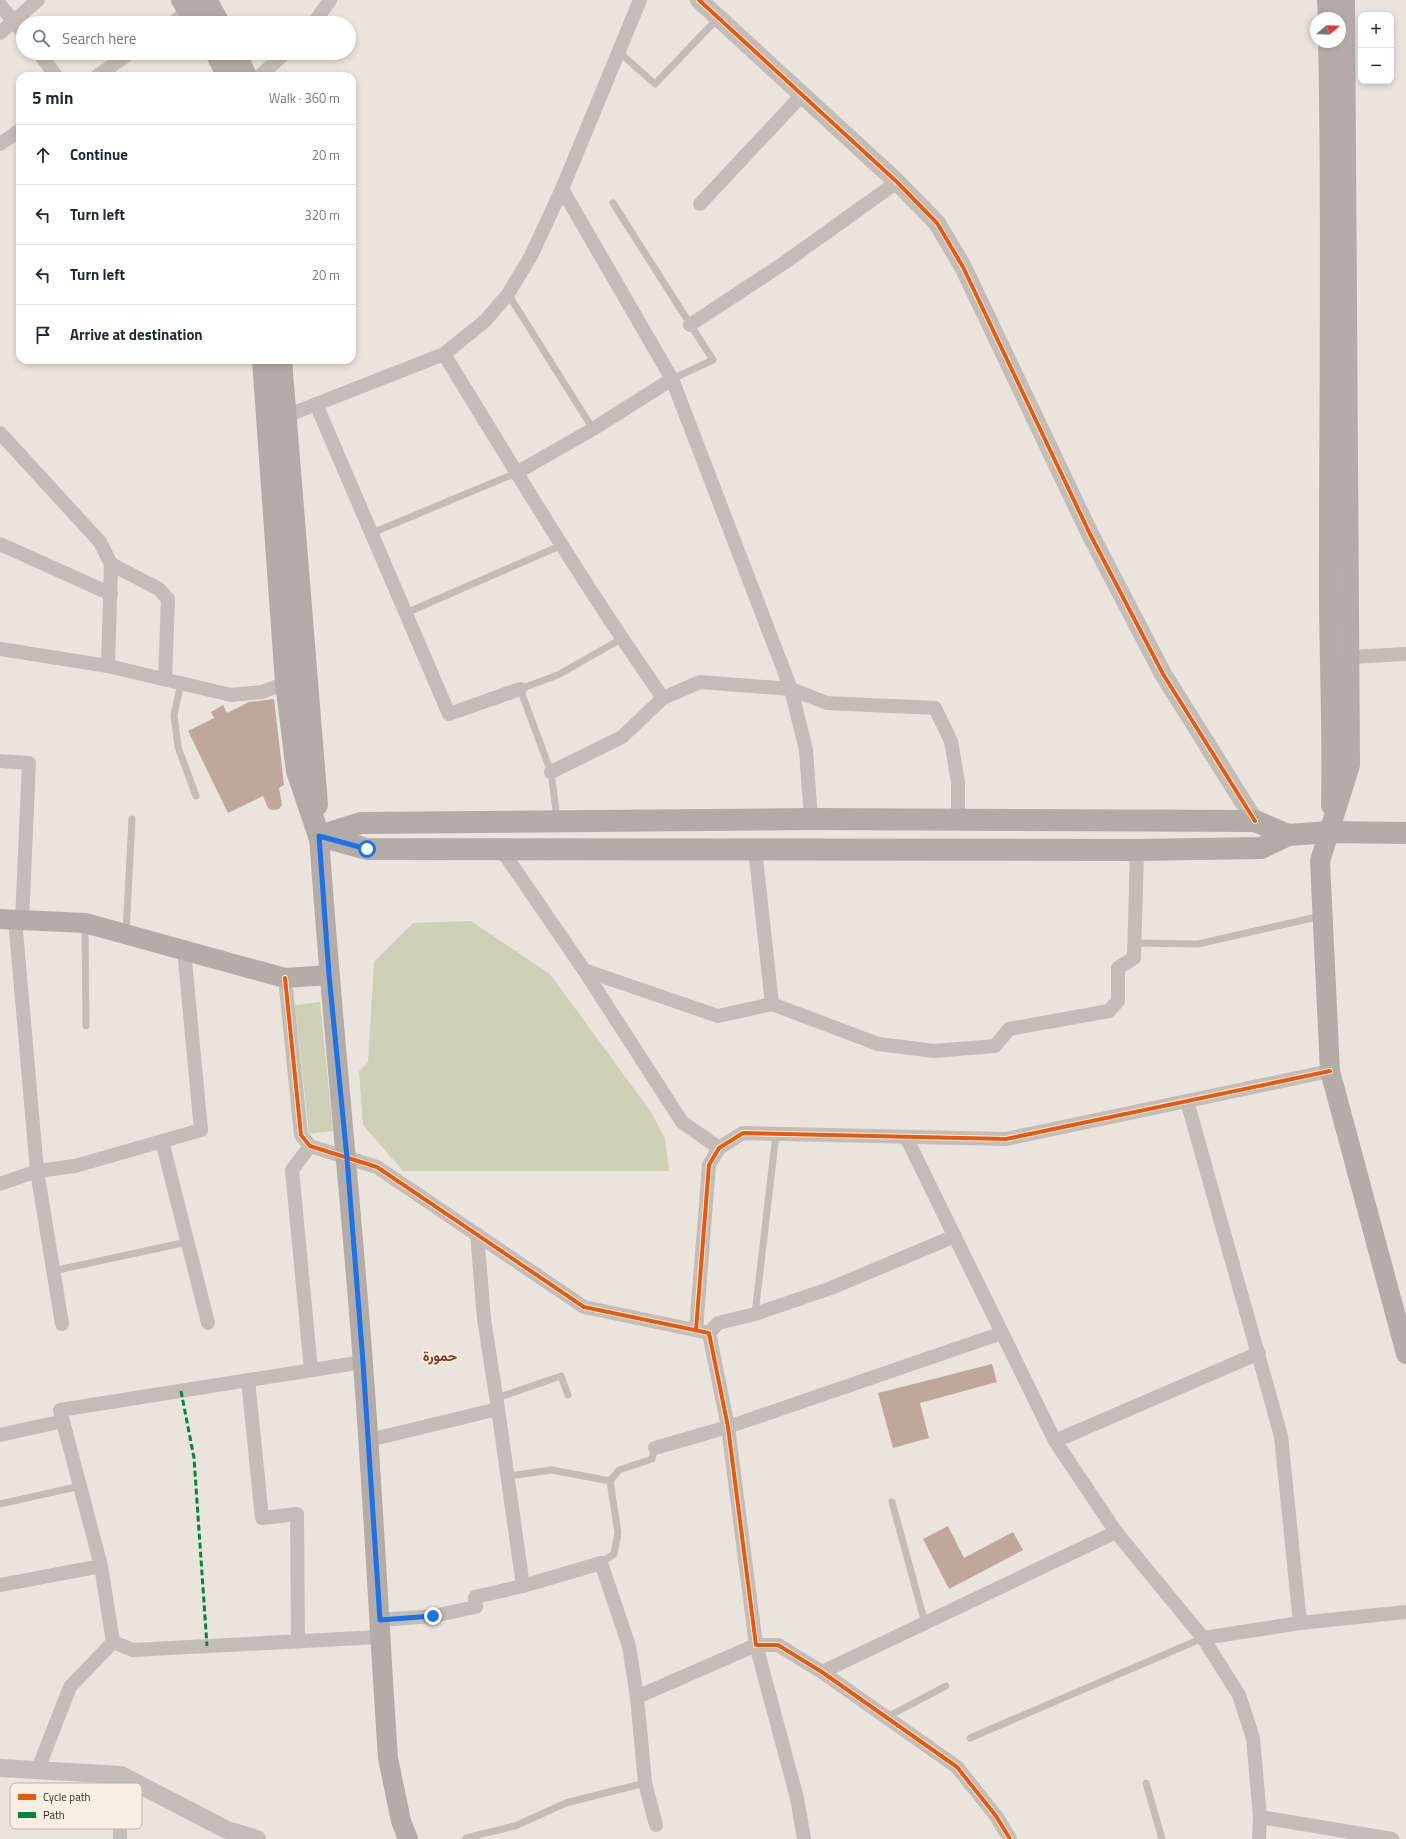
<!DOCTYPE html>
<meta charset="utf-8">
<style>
:root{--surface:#fff;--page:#f6f6f7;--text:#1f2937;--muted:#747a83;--line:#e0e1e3}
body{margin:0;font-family:"Titillium Web",Vazirmatn,sans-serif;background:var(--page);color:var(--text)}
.controls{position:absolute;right:12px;top:12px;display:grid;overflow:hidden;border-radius:8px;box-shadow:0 2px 6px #0003}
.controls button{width:36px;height:36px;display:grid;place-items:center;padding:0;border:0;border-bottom:1px solid var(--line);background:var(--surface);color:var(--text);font:20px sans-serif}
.compass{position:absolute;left:1310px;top:12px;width:36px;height:36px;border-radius:50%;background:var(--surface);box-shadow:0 2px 6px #0003;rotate:71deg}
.stop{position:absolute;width:12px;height:12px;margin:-9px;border:3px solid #1a73e8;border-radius:50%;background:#fff}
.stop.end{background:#1a73e8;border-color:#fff;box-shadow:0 1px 4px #0008}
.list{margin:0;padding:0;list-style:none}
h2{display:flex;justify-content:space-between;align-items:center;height:52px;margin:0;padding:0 16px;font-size:17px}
h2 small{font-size:13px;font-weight:400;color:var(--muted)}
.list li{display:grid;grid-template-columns:26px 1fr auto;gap:12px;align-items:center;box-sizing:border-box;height:60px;padding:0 16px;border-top:1px solid var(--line)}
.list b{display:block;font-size:15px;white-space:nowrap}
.list em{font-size:13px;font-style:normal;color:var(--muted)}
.icon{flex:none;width:22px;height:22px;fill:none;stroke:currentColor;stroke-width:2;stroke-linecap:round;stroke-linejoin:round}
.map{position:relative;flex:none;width:1406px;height:1839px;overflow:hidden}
.search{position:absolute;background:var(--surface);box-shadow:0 2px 6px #0003;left:16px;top:16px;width:340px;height:44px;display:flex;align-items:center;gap:10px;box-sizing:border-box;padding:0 14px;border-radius:22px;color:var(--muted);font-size:15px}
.panel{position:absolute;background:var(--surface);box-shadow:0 2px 6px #0003;left:16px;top:72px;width:340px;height:292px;border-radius:12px}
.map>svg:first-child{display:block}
.green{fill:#cdd0b7}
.building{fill:#bfa79e}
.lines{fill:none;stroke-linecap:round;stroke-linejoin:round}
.service{stroke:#c4bcb7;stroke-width:7}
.minor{stroke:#c4bcb7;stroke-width:14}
.tertiary{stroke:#c4bcb7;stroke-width:18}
.secondary{stroke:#b5aca7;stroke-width:20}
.primary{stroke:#b3aba6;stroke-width:22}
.quiet{stroke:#00873e;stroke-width:3;stroke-dasharray:6 3;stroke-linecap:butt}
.cycleway-casing{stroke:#f9eee4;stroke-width:6}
.cycleway{stroke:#e8590c;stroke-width:4}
.route{stroke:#1a73e8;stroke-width:5}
.labels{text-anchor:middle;stroke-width:3.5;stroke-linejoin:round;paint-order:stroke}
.quarter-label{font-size:14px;font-weight:bold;fill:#84321e;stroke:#f9eee4}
.key{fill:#f9eee4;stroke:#beb3ab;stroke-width:1}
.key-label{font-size:11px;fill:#342926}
</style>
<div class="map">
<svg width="1406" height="1839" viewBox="0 0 1406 1839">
<rect width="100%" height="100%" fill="#ebe4dd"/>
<g class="green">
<path d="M471,921L550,974L651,1112L665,1138L669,1171H403L363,1125L359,1071L368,1062L374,962L413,923Z"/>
<path d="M320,1002L333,1131L309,1134L295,1005Z"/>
</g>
<g class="building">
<path d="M274,699L284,785L279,788L282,805L279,809L272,810L268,808L263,796L228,813L188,731L214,718L211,712L223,705L227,713L249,702Z"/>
<path d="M992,1364L997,1382L920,1403L929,1438L893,1448L878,1393Z"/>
<path d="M948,1526L964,1558L1013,1532L1023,1550L949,1589L923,1539Z"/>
</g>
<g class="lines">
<g class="service">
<path d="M618,51L655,84L718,18"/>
<path d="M613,203L713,360L672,379"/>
<path d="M508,294L593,429"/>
<path d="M372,533L516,473"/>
<path d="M406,613L562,545"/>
<path d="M181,683L174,715L178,747L196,796"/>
<path d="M557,819L551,772L520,689L558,675L621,639"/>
<path d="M85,925L86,1026"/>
<path d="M126,932L132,819"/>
<path d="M1134,943L1198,944L1321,916"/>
<path d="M53,1271L187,1242"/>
<path d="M755,1314L776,1134"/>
<path d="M497,1398L561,1376L568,1395"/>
<path d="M508,1476L552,1470L610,1481L619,1470L652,1459L655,1448"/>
<path d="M892,1502L925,1623"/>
<path d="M0,1504L80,1486"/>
<path d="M601,1563L614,1554L618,1533L610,1481"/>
<path d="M887,1717L946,1686"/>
<path d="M970,1738L1203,1638"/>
<path d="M1146,1783L1162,1839"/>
<path d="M466,1838L515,1826L566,1803L645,1783"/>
</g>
<g class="minor">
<path d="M0,5L23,33"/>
<path d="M172,23L189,11"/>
<path d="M314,23L330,0"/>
<path d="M0,33L38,0"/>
<path d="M39,53L56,76"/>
<path d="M97,76L130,53"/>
<path d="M260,76L285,53"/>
<path d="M0,144L20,130"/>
<path d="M562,189L672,379L791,689L806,750L811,819"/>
<path d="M700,204L802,95"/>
<path d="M690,325L784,263L897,182"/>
<path d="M444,354C515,470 585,587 663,698L700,682L791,689L827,703L935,708L951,741L958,782V820"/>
<path d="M316,404L449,714L520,689"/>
<path d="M286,416L444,354L485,321L508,294L531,256L562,189L640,0"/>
<path d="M0,433L100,542L111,564L108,666"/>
<path d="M516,473L593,429L672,379"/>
<path d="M0,544L111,594"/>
<path d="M111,564L159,589L168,599L165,679"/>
<path d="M0,649L108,666L231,695L262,692L286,683L293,682"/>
<path d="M1350,657L1406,654"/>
<path d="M0,761L29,763L22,920"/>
<path d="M551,772L622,737L663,698"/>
<path d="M501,849L584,970L682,1122L719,1148"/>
<path d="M755,849L772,1004"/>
<path d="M15,919L37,1171L62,1324"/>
<path d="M584,970L718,1016L772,1004L878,1044L934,1051L995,1046L1009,1029L1109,1011L1118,1001V968L1134,958L1137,850"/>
<path d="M285,978L301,1135L310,1146L377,1167L584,1307L709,1333L728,1427L756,1645H778L822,1672L957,1767L996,1816L1010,1839"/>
<path d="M1187,1101L1281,1436L1300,1623"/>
<path d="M906,1137L1055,1441L1116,1532L1203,1638L1239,1695L1253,1738L1260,1817L1259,1839"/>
<path d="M162,1141L208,1323"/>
<path d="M310,1146L292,1170L311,1370"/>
<path d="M0,1184L37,1171L75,1166L201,1130L184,950"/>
<path d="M477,1234L484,1319L498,1409L523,1586"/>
<path d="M696,1330L709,1165L719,1148L743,1133L1006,1139L1330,1071"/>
<path d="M709,1333L718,1323L755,1314L831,1288L955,1236"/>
<path d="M248,1380L262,1518L297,1514L298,1641"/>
<path d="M0,1435L63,1421"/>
<path d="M369,1440L498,1409"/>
<path d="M1055,1441L1259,1353"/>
<path d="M655,1448L728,1427L1002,1333"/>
<path d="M0,1585L101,1566"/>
<path d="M380,1620L433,1616L476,1607L475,1597L523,1586L601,1563L629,1646L637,1697L756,1645L797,1798L804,1839"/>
<path d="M1203,1638L1300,1623L1406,1612"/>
<path d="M113,1642L101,1566L60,1410L363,1362"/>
<path d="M822,1672L1116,1532"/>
<path d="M637,1697L645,1783L656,1825"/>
<path d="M38,1769L70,1687L113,1642L133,1650L380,1637"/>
<path d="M1260,1817L1392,1839"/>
<path d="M120,1839L121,1775"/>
</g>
<g class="tertiary">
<path d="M699,0L897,182L937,223L963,267L1090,534L1163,674L1255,821"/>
<path d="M0,1768L121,1775L227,1830L257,1839"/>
</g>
<g class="secondary">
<path d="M1327,0L1328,18"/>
<path d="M1345,0L1350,765L1320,861L1330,1071L1406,1354"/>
<path d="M1328,42C1332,214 1329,385 1329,557C1328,640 1333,723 1331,806"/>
<path d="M319,836C331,1012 350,1188 363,1364C373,1495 379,1626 388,1758L401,1821L408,1839"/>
<path d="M0,919L85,923L285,978L329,975"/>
</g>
<g class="primary">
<path d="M182,0L197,23"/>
<path d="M206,0L219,23"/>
<path d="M216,53L228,76"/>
<path d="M235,53L246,76"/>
<path d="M263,360L286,683L297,771L319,836"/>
<path d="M281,360L317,805"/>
<path d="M319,836L361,823L811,819L1255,821L1288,835L1331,832L1406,833"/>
<path d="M319,836L367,849L1137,850L1261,848L1288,835"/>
</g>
<path class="quiet" d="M181,1391L194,1458L207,1646"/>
<g class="cycleway-casing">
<g id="cycleway">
<path d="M699,0L897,182L937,223L963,267L1090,534L1163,674L1255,821"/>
<path d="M285,978L301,1135L310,1146L377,1167L584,1307L709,1333L728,1427L756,1645H778L822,1672L957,1767L996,1816L1010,1839"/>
<path d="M696,1330L709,1165L719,1148L743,1133L1006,1139L1330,1071"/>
</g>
</g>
<use href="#cycleway" class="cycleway"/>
</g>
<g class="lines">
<path class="route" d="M367,849L319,836L329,975L347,1158L363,1362L380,1620L433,1616"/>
</g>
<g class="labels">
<g class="quarter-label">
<text x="440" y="1361">حمورة</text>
</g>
</g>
<rect x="10" y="1783" width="132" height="46" rx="6" class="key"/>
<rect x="18" y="1794" width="18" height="6" fill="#e8590c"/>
<rect x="18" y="1812" width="18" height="6" fill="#00873e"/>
<g class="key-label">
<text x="43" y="1801">Cycle path</text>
<text x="43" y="1819">Path</text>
</g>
</svg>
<div class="controls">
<button>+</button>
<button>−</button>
</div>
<svg class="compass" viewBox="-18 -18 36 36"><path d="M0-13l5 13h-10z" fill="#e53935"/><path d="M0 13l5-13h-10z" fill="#747a83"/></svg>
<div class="stop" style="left:367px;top:849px"></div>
<div class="stop end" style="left:433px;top:1616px"></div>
<div class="search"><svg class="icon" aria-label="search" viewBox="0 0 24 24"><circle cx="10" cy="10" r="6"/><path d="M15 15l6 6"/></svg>Search here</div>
<section class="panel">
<h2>5 min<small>Walk · 360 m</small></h2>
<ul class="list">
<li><svg class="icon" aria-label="ahead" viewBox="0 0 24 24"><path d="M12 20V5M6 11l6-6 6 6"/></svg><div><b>Continue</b></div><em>20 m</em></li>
<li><svg class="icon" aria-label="left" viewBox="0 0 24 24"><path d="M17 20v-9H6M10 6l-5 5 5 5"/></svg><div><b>Turn left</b></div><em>320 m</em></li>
<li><svg class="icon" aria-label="left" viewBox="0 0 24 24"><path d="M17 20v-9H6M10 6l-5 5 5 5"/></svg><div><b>Turn left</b></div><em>20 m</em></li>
<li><svg class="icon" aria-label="arrive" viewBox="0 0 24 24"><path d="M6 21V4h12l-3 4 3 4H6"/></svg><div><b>Arrive at destination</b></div></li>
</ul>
</section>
</div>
